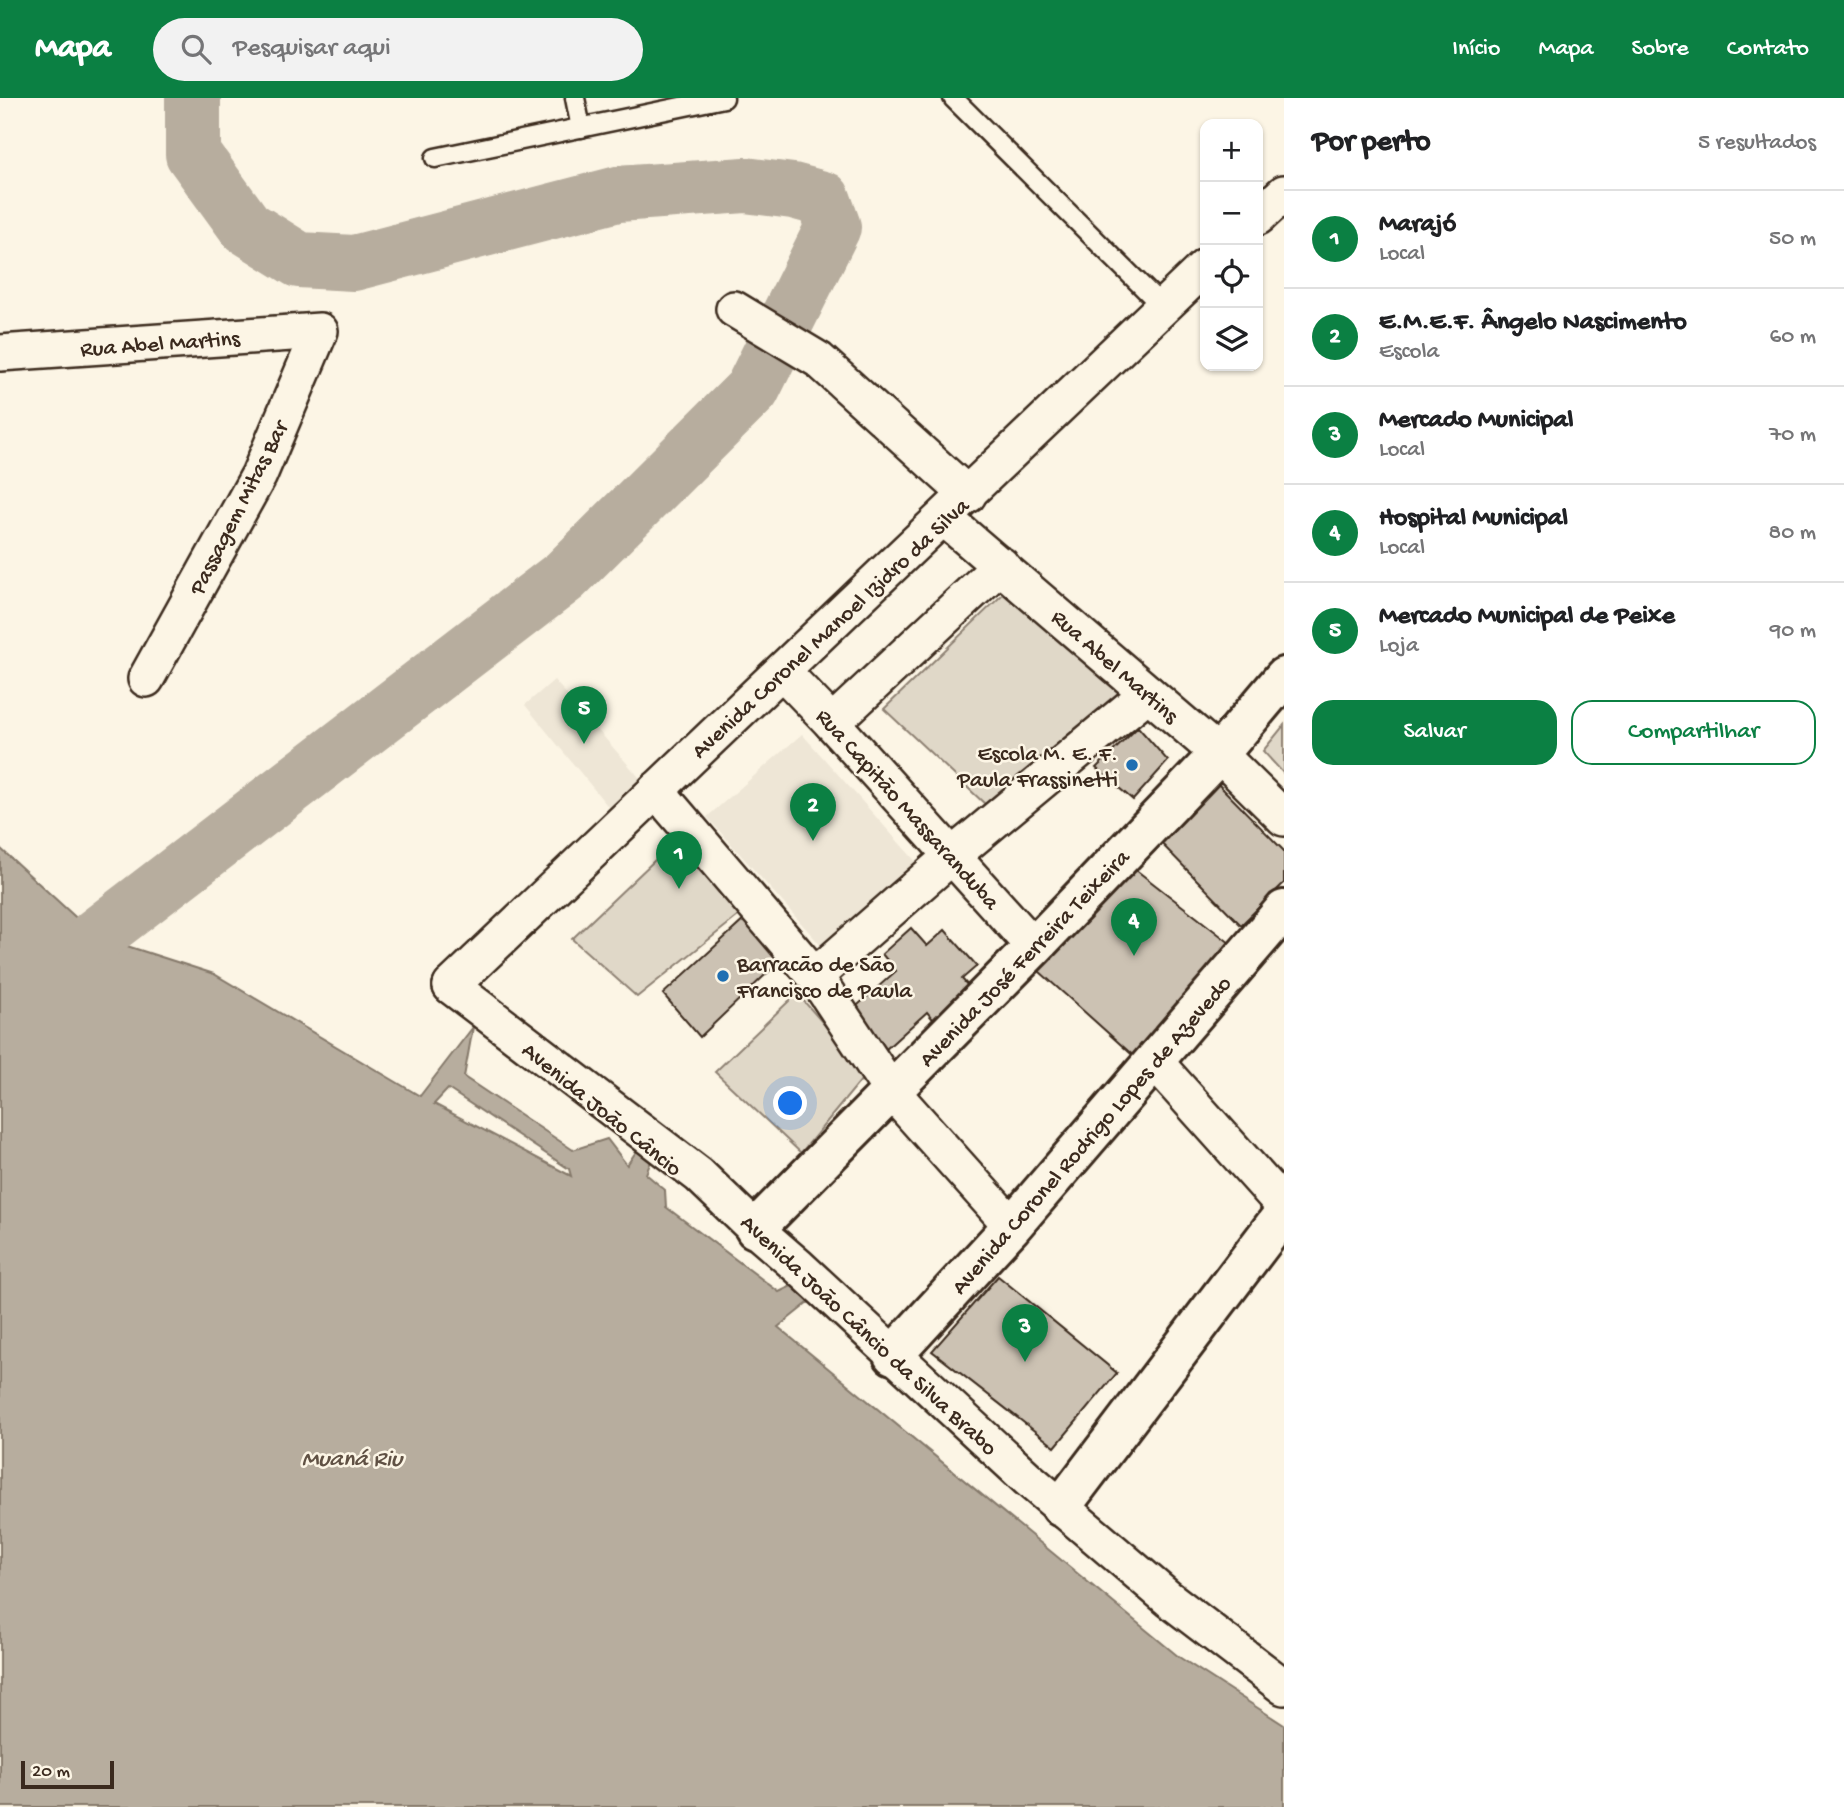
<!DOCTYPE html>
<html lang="pt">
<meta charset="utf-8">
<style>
:root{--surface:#fff;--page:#f2f2f2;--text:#202124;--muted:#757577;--line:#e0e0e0;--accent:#0b8043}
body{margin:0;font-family:"Gochi Hand",sans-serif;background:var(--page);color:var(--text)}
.controls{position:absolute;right:21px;top:21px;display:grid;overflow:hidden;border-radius:14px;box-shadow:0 2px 5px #0004}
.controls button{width:63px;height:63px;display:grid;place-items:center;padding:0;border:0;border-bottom:2px solid var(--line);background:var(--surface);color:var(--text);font:35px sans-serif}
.scale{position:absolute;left:21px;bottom:18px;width:93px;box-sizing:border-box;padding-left:7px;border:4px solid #3b2a1e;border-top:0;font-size:19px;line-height:24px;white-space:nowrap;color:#3b2a1e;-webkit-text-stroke:5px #fcf5e5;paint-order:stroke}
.you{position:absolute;left:791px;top:1006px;width:24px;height:24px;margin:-18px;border:5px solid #fff;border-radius:50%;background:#1a73e8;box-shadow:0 0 0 10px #1a73e833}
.badge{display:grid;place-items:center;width:46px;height:46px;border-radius:50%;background:var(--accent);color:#fff;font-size:23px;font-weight:700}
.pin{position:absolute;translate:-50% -58px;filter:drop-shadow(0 2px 4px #0008)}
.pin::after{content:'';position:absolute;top:37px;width:24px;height:21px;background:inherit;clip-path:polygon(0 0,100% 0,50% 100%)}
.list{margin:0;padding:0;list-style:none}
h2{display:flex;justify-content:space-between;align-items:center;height:91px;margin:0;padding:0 28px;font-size:30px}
h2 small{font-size:23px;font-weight:400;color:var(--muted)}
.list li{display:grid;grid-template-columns:46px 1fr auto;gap:21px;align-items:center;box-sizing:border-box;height:98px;padding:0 28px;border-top:2px solid var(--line)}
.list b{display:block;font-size:26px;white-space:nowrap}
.list p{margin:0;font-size:23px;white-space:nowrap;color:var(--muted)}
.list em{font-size:23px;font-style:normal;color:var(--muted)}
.actions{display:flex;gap:14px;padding:21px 28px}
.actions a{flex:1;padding:16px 0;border:2px solid var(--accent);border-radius:21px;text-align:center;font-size:24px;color:var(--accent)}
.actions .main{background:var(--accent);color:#fff}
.icon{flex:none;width:38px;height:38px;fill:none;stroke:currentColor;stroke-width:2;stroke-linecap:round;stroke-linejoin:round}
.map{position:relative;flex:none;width:1284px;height:1709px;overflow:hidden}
header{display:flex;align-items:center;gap:42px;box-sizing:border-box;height:98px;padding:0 35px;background:var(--accent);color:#fff}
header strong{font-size:33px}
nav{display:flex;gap:38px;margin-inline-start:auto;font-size:24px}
.search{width:490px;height:63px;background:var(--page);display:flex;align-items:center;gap:18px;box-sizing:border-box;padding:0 24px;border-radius:38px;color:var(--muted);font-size:26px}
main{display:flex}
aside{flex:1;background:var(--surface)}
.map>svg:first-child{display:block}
.built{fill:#eee6d6}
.green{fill:#e0d8c8;stroke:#8e8173;stroke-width:2}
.water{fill:#b7ad9e;stroke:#85796b;stroke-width:2;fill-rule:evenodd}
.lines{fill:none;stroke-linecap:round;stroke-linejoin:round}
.river{stroke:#b7ad9e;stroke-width:56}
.building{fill:#ccc2b3;stroke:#3b2a1e;stroke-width:2}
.service-casing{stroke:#3b2a1e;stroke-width:23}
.minor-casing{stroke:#3b2a1e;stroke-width:40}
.tertiary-casing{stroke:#3b2a1e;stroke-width:44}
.secondary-casing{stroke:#3b2a1e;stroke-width:44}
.service{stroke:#fcf5e5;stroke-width:18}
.minor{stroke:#fcf5e5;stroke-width:35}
.tertiary{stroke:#fcf5e5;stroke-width:38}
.secondary{stroke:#fcf5e5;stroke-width:38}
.poi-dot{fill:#1f6fb2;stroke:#fcf5e5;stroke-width:2.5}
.labels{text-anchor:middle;stroke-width:5;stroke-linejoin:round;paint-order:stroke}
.street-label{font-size:23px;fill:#3b2a1e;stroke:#fcf5e5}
.poi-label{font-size:23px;fill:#3b2a1e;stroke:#fcf5e5;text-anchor:end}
.water-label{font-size:24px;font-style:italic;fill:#605144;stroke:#fcf5e5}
</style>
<header>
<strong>Mapa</strong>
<div class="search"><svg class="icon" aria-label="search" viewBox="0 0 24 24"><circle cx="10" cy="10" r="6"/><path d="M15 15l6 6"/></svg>Pesquisar aqui</div>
<nav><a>Início</a><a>Mapa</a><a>Sobre</a><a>Contato</a></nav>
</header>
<main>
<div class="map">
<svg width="1284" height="1709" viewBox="0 0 1284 1709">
<rect width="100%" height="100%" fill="#fcf5e5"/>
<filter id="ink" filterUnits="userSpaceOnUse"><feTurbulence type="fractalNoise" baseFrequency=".0143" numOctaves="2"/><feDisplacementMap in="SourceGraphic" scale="14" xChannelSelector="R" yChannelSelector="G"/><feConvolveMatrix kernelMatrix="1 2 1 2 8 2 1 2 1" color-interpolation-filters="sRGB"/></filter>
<g filter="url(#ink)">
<g class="built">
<path d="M554,582L645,686L615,717L525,607Z"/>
<path d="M802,636L919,767L824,851L707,719Z"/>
</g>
<g class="green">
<path d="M1004,495L1129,598L1002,722L884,611Z"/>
<path d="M1284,627V676L1263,653Z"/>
<path d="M675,743L742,815L637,899L572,841Z"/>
<path d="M815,878L801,900L867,975L801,1055L715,974Z"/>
</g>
<path class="water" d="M0,750L96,838L214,876L420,998L473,929L464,979L573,1052L607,1041L627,1067L644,1042L653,1058L646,1076L665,1092L666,1109L779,1194L804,1182L818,1197L778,1229L1179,1559L1284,1627V1709H0ZM448,991L569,1071L571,1078L434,1006Z"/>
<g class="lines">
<path class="river" d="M96,838L565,478L752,292L833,129L823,101L793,93L745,87L618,96L354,165L299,162L246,129L193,56V0"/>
</g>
<g class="building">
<path d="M1138,629L1168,663L1133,702L1096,670Z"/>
<path d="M1214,682L1284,753V785L1241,827L1155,739Z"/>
<path d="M1127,765L1239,852L1137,961L1030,865Z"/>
<path d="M746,820L784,859L700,939L663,896Z"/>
<path d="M911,830L927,848L945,832L977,868L962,881L977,898L941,931L927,914L885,952L850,914L896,873L882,856Z"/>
<path d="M998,1178L1117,1275L1055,1349L932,1253Z"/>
</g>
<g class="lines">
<g class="service-casing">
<g id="service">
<path d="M575,0L581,30"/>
<path d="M953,0L1163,209"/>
<path d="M435,60L724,0"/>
</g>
</g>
<g class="minor-casing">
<g id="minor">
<path d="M1258,119L1284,95"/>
<path d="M734,211L819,262L968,397"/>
<path d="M0,255L320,233L259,377L146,581"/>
<path d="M944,420L1219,656L1284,720"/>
<path d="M782,573L832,625L1034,849"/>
<path d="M832,625L1001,467"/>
<path d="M656,692L815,878L892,994L1012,1128"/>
<path d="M815,878L953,757L1148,595"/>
<path d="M451,888L699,1077L755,1131L799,1169L1028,1381L1169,1501L1284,1589"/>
<path d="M451,888L1205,169"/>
<path d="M1155,964L1284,1108"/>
</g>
</g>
<g class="tertiary-casing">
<g id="tertiary">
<path d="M893,1257L1012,1128L1284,812"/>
<path d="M1061,1409L1284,1115"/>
</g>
</g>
<g class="secondary-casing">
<path id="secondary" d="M755,1131L1034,849L1219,656L1284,579"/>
</g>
<use href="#service" class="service"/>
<use href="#minor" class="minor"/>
<use href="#tertiary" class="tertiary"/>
<use href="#secondary" class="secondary"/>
</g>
</g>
<g class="poi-dot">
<circle cx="1132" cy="667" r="7"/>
<circle cx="723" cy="878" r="7"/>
</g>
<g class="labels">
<g class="street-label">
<text transform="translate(160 244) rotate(-4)" y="8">Rua Abel Martins</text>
<text transform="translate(237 409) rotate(-63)" y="8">Passagem Mitas Bar</text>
<text transform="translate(829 529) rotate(-43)" y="8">Avenida Coronel Manoel Izidro da Silva</text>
<text transform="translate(1116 567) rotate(41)" y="8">Rua Abel Martins</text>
<text transform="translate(909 710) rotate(48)" y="8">Rua Capitão Massaranduba</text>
<text transform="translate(1023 859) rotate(-46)" y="8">Avenida José Ferreira Teixeira</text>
<text transform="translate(603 1010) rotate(39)" y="8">Avenida João Câncio</text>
<text transform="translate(1090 1036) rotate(-49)" y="8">Avenida Coronel Rodrigo Lopes de Azevedo</text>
<text transform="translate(870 1236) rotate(43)" y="8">Avenida João Câncio da Silva Brabo</text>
</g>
<g class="poi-label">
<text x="1118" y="662">Escola M. E. F.<tspan x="1118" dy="26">Paula Frassinetti</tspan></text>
<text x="737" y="873" text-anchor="start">Barracão de São<tspan x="737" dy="26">Francisco de Paula</tspan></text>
</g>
<g class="water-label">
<text x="352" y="1367">Muaná Riu</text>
</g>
</g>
</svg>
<div class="controls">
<button>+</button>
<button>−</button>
<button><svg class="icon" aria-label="locate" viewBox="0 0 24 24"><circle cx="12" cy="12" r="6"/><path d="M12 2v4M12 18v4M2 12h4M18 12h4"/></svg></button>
<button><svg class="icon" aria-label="layers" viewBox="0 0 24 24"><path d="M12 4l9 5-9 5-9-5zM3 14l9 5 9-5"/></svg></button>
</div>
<div class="scale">20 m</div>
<div class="you"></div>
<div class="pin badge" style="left:679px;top:791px">1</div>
<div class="pin badge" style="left:813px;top:743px">2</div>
<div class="pin badge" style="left:1025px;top:1264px">3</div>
<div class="pin badge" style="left:1134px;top:858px">4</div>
<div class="pin badge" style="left:584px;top:646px">5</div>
</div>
<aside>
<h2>Por perto<small>5 resultados</small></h2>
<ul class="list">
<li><span class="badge">1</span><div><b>Marajó</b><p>Local</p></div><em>50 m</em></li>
<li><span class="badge">2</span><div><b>E.M.E.F. Ângelo Nascimento</b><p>Escola</p></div><em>60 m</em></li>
<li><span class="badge">3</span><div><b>Mercado Municipal</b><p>Local</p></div><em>70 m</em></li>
<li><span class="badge">4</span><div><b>Hospital Municipal</b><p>Local</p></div><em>80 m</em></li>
<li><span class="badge">5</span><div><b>Mercado Municipal de Peixe</b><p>Loja</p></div><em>90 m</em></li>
</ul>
<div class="actions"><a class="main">Salvar</a><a>Compartilhar</a></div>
</aside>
</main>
